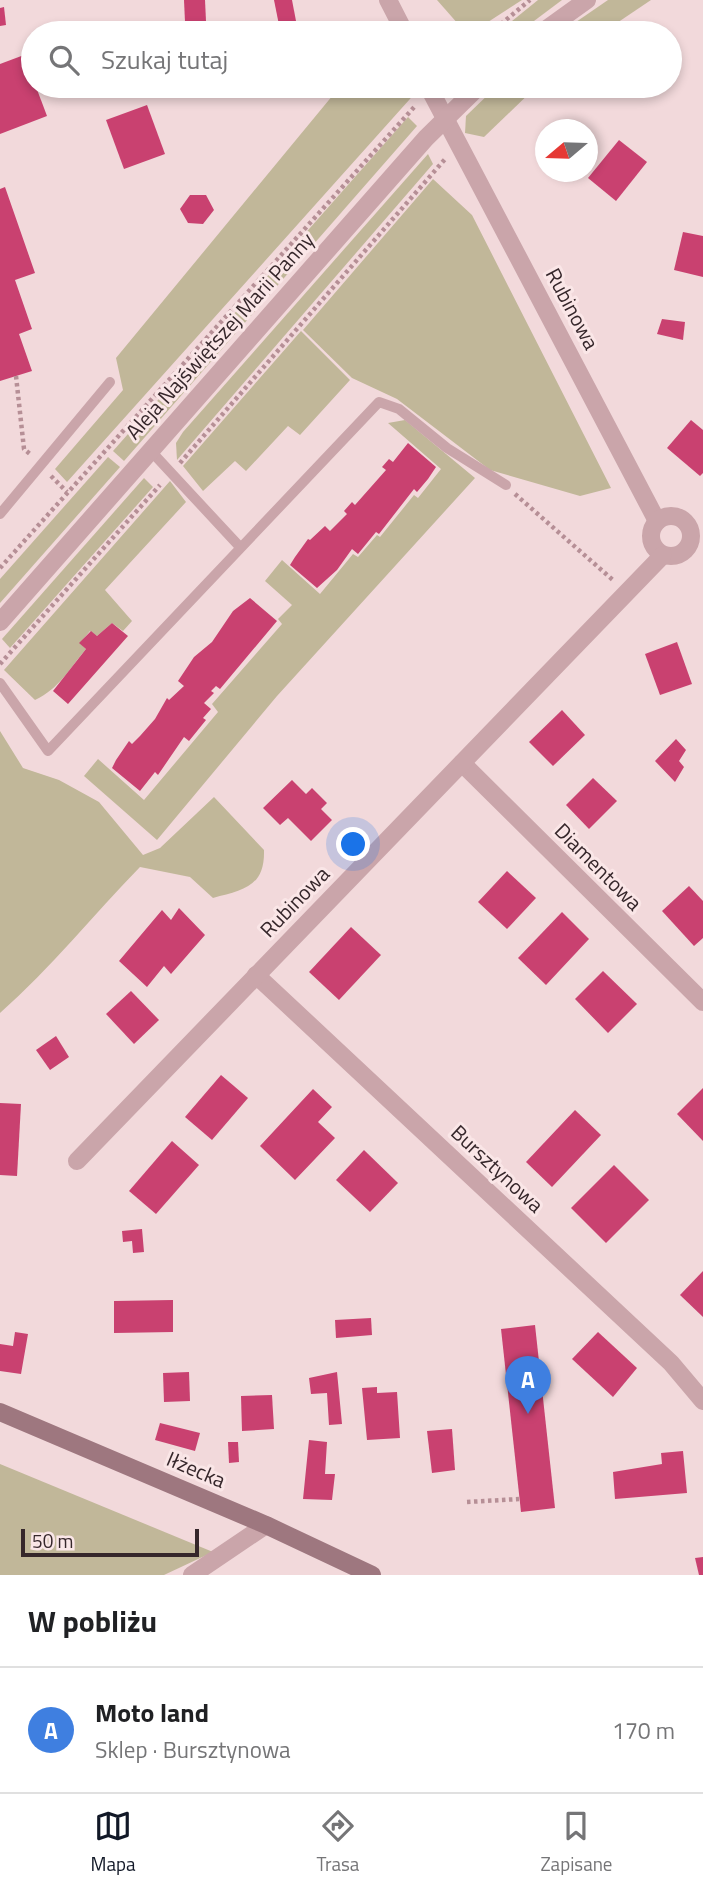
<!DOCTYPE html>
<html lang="pl">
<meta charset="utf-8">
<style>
:root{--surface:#fff;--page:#f2f2f2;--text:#202124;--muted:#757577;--line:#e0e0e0;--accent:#111827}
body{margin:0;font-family:"Titillium Web",sans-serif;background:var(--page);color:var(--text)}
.compass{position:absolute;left:535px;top:119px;width:63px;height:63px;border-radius:50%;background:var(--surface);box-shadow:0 4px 10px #0003;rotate:251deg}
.scale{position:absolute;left:21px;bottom:18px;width:178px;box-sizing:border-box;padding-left:7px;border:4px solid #36272b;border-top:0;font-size:19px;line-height:24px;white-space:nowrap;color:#36272b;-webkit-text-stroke:5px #fae6e7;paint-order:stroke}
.you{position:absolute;left:354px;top:845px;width:24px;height:24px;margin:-18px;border:5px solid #fff;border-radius:50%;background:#1a73e8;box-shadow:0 0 0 10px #1a73e833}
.badge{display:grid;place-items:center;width:46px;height:46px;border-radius:50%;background:var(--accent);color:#fff;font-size:23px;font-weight:700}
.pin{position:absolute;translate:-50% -58px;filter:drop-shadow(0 2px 4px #0008)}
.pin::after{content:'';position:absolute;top:37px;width:24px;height:21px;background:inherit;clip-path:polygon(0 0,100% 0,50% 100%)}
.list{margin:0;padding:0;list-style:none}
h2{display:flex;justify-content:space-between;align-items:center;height:91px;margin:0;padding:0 28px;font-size:30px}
h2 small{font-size:23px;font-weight:400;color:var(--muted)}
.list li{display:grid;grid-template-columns:46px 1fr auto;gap:21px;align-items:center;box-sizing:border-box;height:126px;padding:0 28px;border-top:2px solid var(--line)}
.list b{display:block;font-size:26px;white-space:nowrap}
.list p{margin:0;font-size:23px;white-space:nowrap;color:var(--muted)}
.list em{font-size:23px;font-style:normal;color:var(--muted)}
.icon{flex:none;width:38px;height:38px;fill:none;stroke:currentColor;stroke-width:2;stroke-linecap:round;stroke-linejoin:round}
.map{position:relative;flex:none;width:703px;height:1575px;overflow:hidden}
.search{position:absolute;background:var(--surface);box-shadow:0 4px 10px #0003;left:21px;right:21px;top:21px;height:77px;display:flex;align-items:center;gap:18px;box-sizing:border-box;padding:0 24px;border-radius:38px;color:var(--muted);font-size:26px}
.sheet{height:217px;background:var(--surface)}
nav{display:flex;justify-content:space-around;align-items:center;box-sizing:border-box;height:98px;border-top:2px solid var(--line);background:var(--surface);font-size:19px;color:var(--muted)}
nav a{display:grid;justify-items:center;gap:4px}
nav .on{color:var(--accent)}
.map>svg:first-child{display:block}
.green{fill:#c1b799}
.building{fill:#c94170}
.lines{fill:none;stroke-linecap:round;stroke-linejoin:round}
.path{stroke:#b68f96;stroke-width:4.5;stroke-dasharray:3.5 3.5;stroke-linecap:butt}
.lane{stroke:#caa5aa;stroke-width:10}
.street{stroke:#caa5aa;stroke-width:18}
.secondary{stroke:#9e777f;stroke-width:18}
.labels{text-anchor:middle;stroke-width:6;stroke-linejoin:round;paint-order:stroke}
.street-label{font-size:21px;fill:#36272b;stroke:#fae6e7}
</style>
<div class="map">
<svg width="703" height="1575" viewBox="0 0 703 1575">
<rect width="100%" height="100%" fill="#f2d9db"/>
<g class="green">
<path d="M437,0H522L471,33H466Z"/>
<path d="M538,0H562L518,33H497Z"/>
<path d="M608,0H651L602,33H560Z"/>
<path d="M370,86H415L418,90L67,482L55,469L123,390L116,358L333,95L369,96Z"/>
<path d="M497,86H537L484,137L465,133L466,116Z"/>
<path d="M408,117L417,126L124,461L113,451Z"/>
<path d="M428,154L433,164L177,460L176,443L183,432Z"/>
<path d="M433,179L472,215L611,488L580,496L490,470L397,399L352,378L303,330Z"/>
<path d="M301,331L350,380L300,435L288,426L246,471L235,461L203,491L183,466Z"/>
<path d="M405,420L475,478L277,696L157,840L84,776L98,759L144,800L218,712L212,704L282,624L278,619L292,605L265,581L282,560L320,594L353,554L358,557L377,535L380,537L414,495L418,498L441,469L388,423Z"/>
<path d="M108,457L120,467L0,603V579Z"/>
<path d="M144,478L153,487L10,648L2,639Z"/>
<path d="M170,481L186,502L105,590L132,621L123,631L112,623L97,636L90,631L80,643L86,649C69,669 60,688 35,700L4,670Z"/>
<path d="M0,731L23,768L59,780L99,802L143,855L160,848L214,797L264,850C265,887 243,890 213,898L190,877L140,867C93,915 51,968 0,1013Z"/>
<path d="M0,1464L213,1552L164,1575H0Z"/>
</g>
<g class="building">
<path d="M184,0H205L206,21L185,22Z"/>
<path d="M274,0H292L296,21L279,25Z"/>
<path d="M4,7L6,25L0,26V8Z"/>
<path d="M24,55L47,116L0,134V64Z"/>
<path d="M147,105L165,154L124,169L106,120Z"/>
<path d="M619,140L647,162L616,201L588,178Z"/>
<path d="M5,187L35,273L15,280L32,329L19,334L32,371L0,381V189Z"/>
<path d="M190,195H206L214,210L203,224L188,223L180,209Z"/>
<path d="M683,232L703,236V277L674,270Z"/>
<path d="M662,319L685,322L683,340L657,334Z"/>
<path d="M691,420L703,430V473L700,476L667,448Z"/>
<path d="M408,443L436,467L428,479L417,492L414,489L379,534L376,532L358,554L352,549L337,570L317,588L290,565L295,557L308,539L310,540L325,526L330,531L347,514L344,511L352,502L355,505L386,470L382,467L389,459L393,462Z"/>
<path d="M250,598L277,621L220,689L216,686L211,691L214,693L204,703L211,709L203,718L206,720L189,741L184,737L158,775L155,772L140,791L112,768L116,760L129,741L132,744L140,736L155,719L167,698L169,700L184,686L178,681L194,657L212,642L233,611Z"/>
<path d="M112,623L128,636L68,704L53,691L86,649L79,643L91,631L97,636Z"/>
<path d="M677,642L692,684L660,695L645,654Z"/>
<path d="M562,710L585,735L553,766L529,742Z"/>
<path d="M676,739L686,750L679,761L684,767L675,782L655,761Z"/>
<path d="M593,778L617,801L589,829L566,805Z"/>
<path d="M292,780L306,794L312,788L327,803L321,809L332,820L311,841L288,818L280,825L263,808Z"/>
<path d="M507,871L536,898L507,929L478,902Z"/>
<path d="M689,886L703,901V938L694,946L662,911Z"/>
<path d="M179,908L205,935L171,974L164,966L147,987L119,961L162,910L171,920Z"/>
<path d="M562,912L589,939L546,985L518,958Z"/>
<path d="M351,927L381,955L339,1000L309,972Z"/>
<path d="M603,971L637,1004L608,1033L575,999Z"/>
<path d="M131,991L159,1020L134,1044L106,1014Z"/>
<path d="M56,1036L69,1057L50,1070L36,1050Z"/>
<path d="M221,1075L248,1098L212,1140L185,1117Z"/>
<path d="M703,1088V1141L677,1114Z"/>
<path d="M313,1089L332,1107L318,1122L335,1138L295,1180L260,1146Z"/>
<path d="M0,1103L21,1104L17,1176L0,1175Z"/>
<path d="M575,1110L601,1135L552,1187L526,1162Z"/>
<path d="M172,1141L199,1165L156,1214L129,1191Z"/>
<path d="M364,1150L398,1183L370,1212L336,1180Z"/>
<path d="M614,1165L649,1200L606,1243L571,1208Z"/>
<path d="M142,1229L144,1252L133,1253L132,1241L123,1242L122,1231Z"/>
<path d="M703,1271V1317L680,1295Z"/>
<path d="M173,1300V1332L114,1333V1301Z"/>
<path d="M371,1318L372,1335L336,1338L335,1320Z"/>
<path d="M535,1325L555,1508L521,1512L501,1329Z"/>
<path d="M15,1332L28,1334L21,1374L0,1371V1344L13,1346Z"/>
<path d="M598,1332L637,1368L613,1397L572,1359Z"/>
<path d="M189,1372L190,1401L164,1402L163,1373Z"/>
<path d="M337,1372L342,1424L329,1425L327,1393L311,1394L309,1378Z"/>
<path d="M377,1387V1393L397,1392L400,1438L367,1440L362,1388Z"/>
<path d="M272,1395L274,1429L242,1431L241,1396Z"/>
<path d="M160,1423L200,1433L195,1451L155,1440Z"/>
<path d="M452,1429L455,1470L432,1473L427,1431Z"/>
<path d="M309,1440L327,1442L325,1474H335L332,1500L303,1499Z"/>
<path d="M228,1442H238L239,1462L229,1463Z"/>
<path d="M683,1451L687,1493L615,1499L613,1472L662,1464L661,1453Z"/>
<path d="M703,1557V1575H699L695,1558Z"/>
</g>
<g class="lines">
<g class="path">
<path d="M490,33L530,0"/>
<path d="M16,376L24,449L30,454"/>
<path d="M180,463L446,158"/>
<path d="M51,476L67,492"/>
<path d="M515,494L614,581"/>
<path d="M0,568L416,105"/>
<path d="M0,664L160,485"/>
<path d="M467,1502L519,1499"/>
</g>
<g class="lane">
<path d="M149,449L240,547"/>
<path d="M0,514L110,382"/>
<path d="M0,683L48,751L379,402L399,409L447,448L506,485"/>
</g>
<g class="street">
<path d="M388,0L405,33"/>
<path d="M541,33L587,0"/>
<path d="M428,86L657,521"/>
<circle cx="671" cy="536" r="20"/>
<path d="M0,622L426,138L479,86"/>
<path d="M462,763L703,1002"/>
<path d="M256,975L671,1363L703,1401"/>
<path d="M77,1161L663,555"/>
<path d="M192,1575L266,1525"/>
</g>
<path class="secondary" d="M0,1412L266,1525L372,1575"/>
</g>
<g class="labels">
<g class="street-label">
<text transform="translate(572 309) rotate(62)" y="7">Rubinowa</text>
<text transform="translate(220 336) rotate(-48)" y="7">Aleja Najświętszej Marii Panny</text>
<text transform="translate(598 867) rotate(45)" y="7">Diamentowa</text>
<text transform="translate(295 902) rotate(-46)" y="7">Rubinowa</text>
<text transform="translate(497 1169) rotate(43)" y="7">Bursztynowa</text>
<text transform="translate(196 1470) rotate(23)" y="7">Iłżecka</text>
</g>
</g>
</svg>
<svg class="compass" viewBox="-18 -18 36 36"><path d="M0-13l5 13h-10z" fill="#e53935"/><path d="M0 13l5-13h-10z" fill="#757577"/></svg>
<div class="scale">50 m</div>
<div class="you"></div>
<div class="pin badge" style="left:528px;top:1414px;background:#3f7fe0">A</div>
<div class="search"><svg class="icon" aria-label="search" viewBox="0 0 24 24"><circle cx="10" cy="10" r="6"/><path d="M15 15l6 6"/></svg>Szukaj tutaj</div>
</div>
<section class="sheet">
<h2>W pobliżu<small></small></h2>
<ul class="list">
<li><span class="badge" style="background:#3f7fe0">A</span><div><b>Moto land</b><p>Sklep · Bursztynowa</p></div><em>170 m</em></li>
</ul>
</section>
<nav>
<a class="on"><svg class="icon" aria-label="map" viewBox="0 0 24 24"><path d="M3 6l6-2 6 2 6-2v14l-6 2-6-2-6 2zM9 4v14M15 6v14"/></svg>Mapa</a>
<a><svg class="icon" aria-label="directions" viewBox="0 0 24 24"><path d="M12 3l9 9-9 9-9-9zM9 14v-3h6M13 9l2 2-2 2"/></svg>Trasa</a>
<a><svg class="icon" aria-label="saved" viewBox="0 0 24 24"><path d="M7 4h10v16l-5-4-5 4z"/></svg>Zapisane</a>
</nav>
